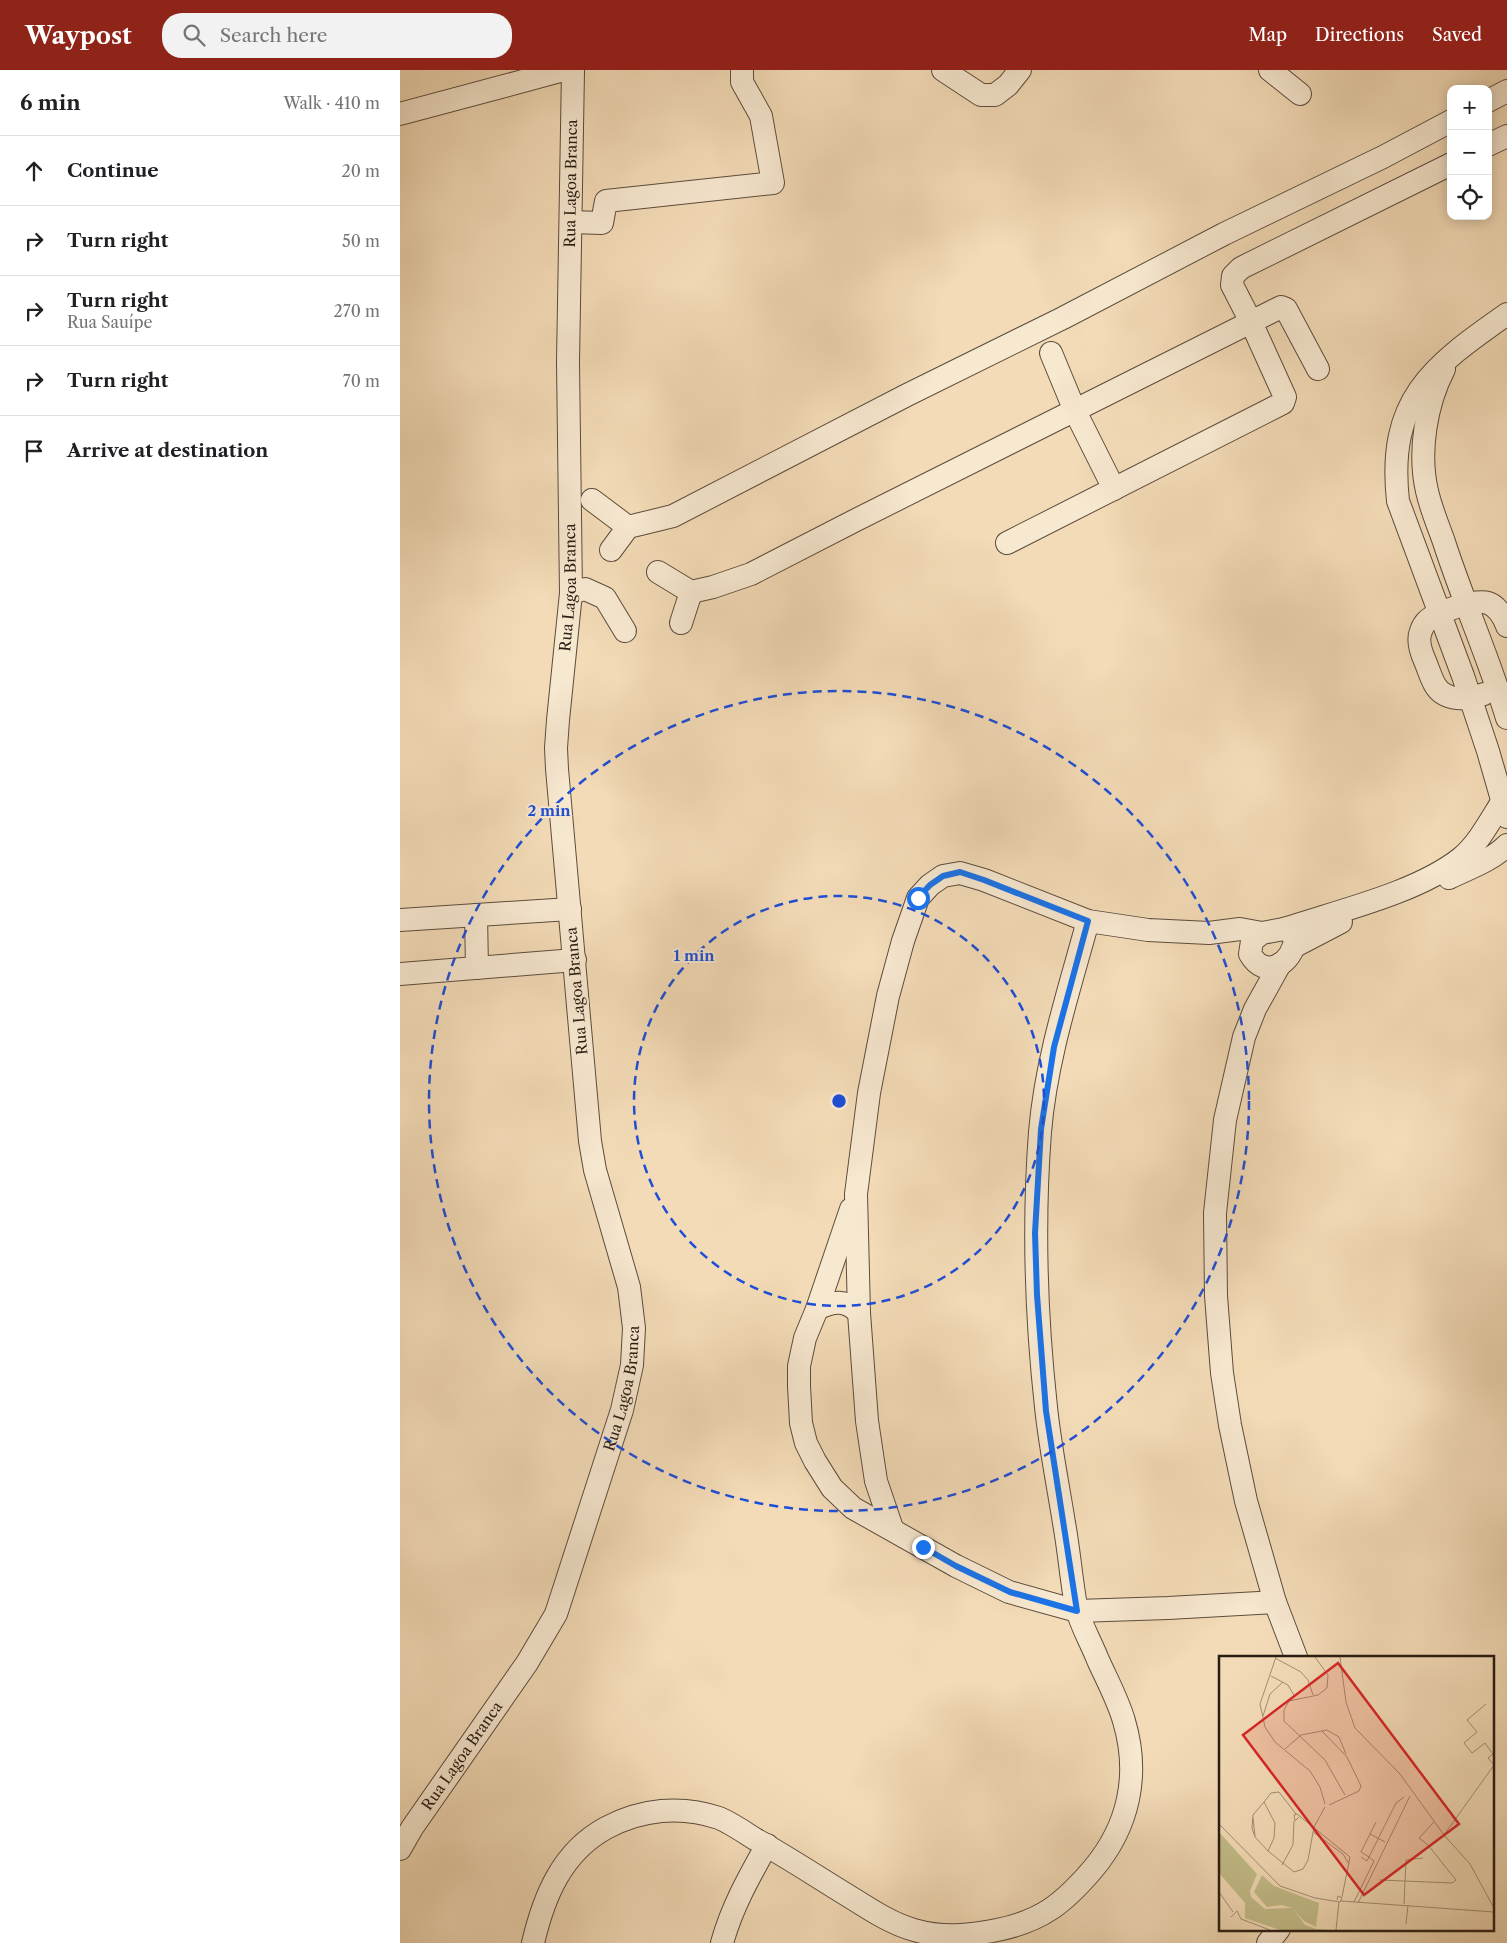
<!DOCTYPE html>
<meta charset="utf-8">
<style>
:root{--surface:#fff;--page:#f2f2f2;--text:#202124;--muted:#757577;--line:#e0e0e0;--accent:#8f2418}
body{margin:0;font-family:"Libre Caslon Text",serif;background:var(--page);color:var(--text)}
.controls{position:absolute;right:15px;top:15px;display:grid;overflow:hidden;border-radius:10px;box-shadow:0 2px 12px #0003}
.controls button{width:45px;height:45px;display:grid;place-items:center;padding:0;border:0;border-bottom:1px solid var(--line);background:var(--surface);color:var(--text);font:25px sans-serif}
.stop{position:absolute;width:15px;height:15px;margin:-11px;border:4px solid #1a73e8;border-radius:50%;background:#fff}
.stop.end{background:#1a73e8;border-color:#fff;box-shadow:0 1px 5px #0008}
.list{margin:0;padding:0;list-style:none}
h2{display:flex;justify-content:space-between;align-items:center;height:65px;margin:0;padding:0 20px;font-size:21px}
h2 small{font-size:16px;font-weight:400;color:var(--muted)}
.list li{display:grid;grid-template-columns:32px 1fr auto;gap:15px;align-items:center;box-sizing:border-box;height:70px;padding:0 20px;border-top:1px solid var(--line)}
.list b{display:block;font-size:19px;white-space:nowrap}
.list p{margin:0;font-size:16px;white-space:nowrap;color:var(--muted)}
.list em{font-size:16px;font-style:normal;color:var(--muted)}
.icon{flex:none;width:28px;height:28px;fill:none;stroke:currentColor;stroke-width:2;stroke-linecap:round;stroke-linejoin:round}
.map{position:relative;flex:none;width:1107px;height:1873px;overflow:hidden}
header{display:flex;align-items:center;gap:30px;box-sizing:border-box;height:70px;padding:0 25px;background:var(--accent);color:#fff}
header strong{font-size:24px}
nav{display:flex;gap:28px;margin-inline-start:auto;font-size:18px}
.search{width:350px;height:45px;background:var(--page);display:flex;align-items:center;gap:12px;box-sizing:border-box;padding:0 18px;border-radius:20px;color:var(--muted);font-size:19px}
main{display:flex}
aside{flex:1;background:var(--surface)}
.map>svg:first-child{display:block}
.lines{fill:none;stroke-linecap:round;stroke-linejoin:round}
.minor-casing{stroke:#5c4c3c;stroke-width:24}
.minor{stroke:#f7e8d0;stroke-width:22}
.route{stroke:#1a73e8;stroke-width:6}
.ring{fill:none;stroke:#1d4ed8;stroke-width:2.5;stroke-dasharray:9 6}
.labels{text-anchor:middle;stroke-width:4;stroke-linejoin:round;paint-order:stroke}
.street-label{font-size:15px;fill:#291c13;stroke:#f7e8d0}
.inset-road{fill:none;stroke:#a28f75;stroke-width:1}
.view{fill:#d62828;fill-opacity:0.15;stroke:#d62828;stroke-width:2.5}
.inset-edge{fill:none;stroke:#291c13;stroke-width:2.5}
.centre{fill:#1d4ed8;stroke:#f7e8d0;stroke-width:2.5}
.ring-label{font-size:15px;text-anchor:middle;font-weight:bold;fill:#1d4ed8;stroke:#f7e8d0;stroke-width:4;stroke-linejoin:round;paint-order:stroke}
</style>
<header>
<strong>Waypost</strong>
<div class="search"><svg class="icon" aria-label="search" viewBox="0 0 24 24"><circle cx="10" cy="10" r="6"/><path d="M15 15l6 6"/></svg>Search here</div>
<nav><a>Map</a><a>Directions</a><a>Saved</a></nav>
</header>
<main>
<aside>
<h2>6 min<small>Walk · 410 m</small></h2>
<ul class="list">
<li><svg class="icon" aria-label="ahead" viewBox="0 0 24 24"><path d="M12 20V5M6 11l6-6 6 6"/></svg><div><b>Continue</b></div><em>20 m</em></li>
<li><svg class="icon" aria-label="right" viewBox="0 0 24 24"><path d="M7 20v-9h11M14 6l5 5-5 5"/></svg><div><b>Turn right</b></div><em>50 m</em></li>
<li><svg class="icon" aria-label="right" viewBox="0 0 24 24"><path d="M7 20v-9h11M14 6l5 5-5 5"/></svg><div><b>Turn right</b><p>Rua Sauípe</p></div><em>270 m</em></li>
<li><svg class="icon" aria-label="right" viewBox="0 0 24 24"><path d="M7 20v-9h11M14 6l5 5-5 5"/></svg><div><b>Turn right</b></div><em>70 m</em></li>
<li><svg class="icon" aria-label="arrive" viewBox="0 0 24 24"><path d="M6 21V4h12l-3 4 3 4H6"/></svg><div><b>Arrive at destination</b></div></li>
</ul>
</aside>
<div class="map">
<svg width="1107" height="1873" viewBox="0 0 1107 1873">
<rect width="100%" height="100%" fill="#f3dbb7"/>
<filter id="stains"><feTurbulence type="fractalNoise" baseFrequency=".004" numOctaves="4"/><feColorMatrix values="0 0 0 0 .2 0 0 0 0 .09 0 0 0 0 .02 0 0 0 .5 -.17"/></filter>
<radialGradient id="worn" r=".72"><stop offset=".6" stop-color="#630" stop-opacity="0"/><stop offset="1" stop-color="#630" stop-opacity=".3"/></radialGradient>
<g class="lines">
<g class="minor-casing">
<g id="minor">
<path d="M543,0L581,25H595L608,15L620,0"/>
<path d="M870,0L900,24"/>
<path d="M1088,31L1107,21"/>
<path d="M0,44L164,0"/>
<path d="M1088,75L1107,66"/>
<path d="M171,152L202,153L206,131L373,113L361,46L342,12V0"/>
<path d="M1107,244C1031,297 987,330 998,431L1063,606L1088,681L1107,747"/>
<path d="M651,283L675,341L714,419"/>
<path d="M1044,299C1026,334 1018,382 1027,421C1031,439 1038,455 1044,472C1063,531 1089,588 1107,648"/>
<path d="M192,430L228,457"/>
<path d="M607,473L883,333L885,327L851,252L881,237L886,239L918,299"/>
<path d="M211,480L228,457L273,446L507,325L663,248L824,164L983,87L1051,51"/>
<path d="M258,502L291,522L313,517L351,504L456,450L851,252L832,215L833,206L841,198L1051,94"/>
<path d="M171,523L185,519L205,528L225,561"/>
<path d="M281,553L291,522"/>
<path d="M1084,624C1068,630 1045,632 1035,615C1031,608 1028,598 1025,591C1021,582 1017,570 1021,561C1022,558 1024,554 1027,551C1036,542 1075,529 1088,533C1097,536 1104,547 1107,556"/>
<path d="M1049,808C1069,798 1091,791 1107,775"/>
<path d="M76,845L77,898"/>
<path d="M0,850L170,839"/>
<path d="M884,859C938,841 1017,823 1061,788C1078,774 1090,751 1102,732"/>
<path d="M884,859L893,864L895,868C894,893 865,911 850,884L852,871L862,863Z"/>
<path d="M895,876L941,852"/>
<path d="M880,894L855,939L844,967L825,1050L815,1143L816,1226L822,1303L830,1355L846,1431L875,1532L896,1587"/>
<path d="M0,904L175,890"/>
<path d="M451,1139L417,1239L405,1268L399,1296V1316L401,1353L406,1373L415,1391L432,1418L453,1438L556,1496L609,1522L677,1541L768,1538L875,1532"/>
<path d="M417,1239C433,1231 446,1229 459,1243"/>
<path d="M492,1458L476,1411L467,1351L459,1243L456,1124L469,1023L488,926L503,871L518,828L530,815L543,806L560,803L584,810L688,851L748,860L809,863L840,859L862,863"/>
<path id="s1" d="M0,1779L12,1758L127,1593L156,1544L222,1340L232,1295L234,1258L229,1217L195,1100L190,1071L157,699L156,678L158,650L171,523L168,292L173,0"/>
<path d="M133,1873C144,1826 162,1782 206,1758C241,1739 281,1735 319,1748C331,1753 344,1762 355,1769C389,1788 422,1810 455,1830C474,1842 493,1854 514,1860C542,1868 568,1866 597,1860C642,1851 664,1833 693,1799C729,1756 740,1705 724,1651C718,1630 707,1610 698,1590C691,1572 680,1554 676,1536C671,1508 669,1480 664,1453C658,1415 650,1376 646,1337C636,1246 633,1154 640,1062C646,990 669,920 688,851"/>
<path d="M322,1873C332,1837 349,1807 367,1775"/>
<path d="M868,1873L879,1859"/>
</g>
</g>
<use href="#minor" class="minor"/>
</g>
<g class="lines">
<path class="route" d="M518,828L530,815L543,806L560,802L584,810L688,851L654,977L641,1059L635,1163L637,1225L646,1341L677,1541L610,1522L556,1496L523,1477"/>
</g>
<g class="ring">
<circle cx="439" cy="1031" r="205"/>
<circle cx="439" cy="1031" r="410"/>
</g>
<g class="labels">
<g class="street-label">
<text dy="5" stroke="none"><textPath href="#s1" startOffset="1732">Rua Lagoa Branca</textPath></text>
<text dy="5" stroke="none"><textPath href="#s1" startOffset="1328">Rua Lagoa Branca</textPath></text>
<text transform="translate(177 921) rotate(-95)" y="5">Rua Lagoa Branca</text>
<text dy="5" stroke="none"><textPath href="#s1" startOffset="518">Rua Lagoa Branca</textPath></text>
<text dy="5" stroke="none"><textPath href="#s1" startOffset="112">Rua Lagoa Branca</textPath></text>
</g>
</g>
<g transform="translate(819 1586)">
<rect width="275" height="275" fill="#f3dbb7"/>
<path d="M0,176L38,218L31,235L32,241L46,253L73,252L63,249L48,251L35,236L43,219L55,230L100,247L97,271L85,265L75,254L86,269L97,273L113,274H61L26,262V247L0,217Z" fill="#c3bd89"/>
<path class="inset-road" d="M57,1L41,48L46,71L56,86L91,115L101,131L106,148M96,1L109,19L108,32L99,39L70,45L65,54V65L106,104L126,139M121,1L127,46L136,72L181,118L225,179L251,208L275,252M56,2L82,16L89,24L94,39M52,20L69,29L76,41M267,48L248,64L258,76L245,87L253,97L266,87L274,98L269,102L275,109M44,60L51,38L64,26M103,75L128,101L142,130L140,135L110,149M66,93L82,79L108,74L120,81L127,98M45,146L34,159L33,172L36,181L49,195M77,158L60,136L52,137L45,146L56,167L55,182L49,195L75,216L84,213L89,204L95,171L106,151M80,161L76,165L75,159L78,158L131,201L123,241M34,162L36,180M0,168L61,230L96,242L121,246L123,242L119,240L118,244M94,176L124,198L130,208M151,178L166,186M225,179L275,109M142,201L148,205L150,201L142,196L157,166M63,209L74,189L75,165M161,224L233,227L237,224L209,189L200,182L215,166M0,236L14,256M122,245L275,256M135,246L155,205L150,201L177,147L185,141M139,247L191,140M185,248L187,204L204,202M12,261L18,255L22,263M22,263L51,274M187,268L189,249M117,274L120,246"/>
<path class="view" d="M119,7L240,168L145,239L24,79Z"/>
<rect width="275" height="275" class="inset-edge"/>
</g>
<circle cx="439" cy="1031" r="8" class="centre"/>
<g class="ring-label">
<text x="149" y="746">2 min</text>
<text x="294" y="891">1 min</text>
</g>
<rect width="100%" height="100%" filter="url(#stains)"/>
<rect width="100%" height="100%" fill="url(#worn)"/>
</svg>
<div class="controls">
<button>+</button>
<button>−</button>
<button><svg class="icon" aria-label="locate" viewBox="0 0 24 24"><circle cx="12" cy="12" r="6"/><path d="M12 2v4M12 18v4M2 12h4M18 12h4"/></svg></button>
</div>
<div class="stop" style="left:518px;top:828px"></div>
<div class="stop end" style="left:523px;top:1477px"></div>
</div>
</main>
